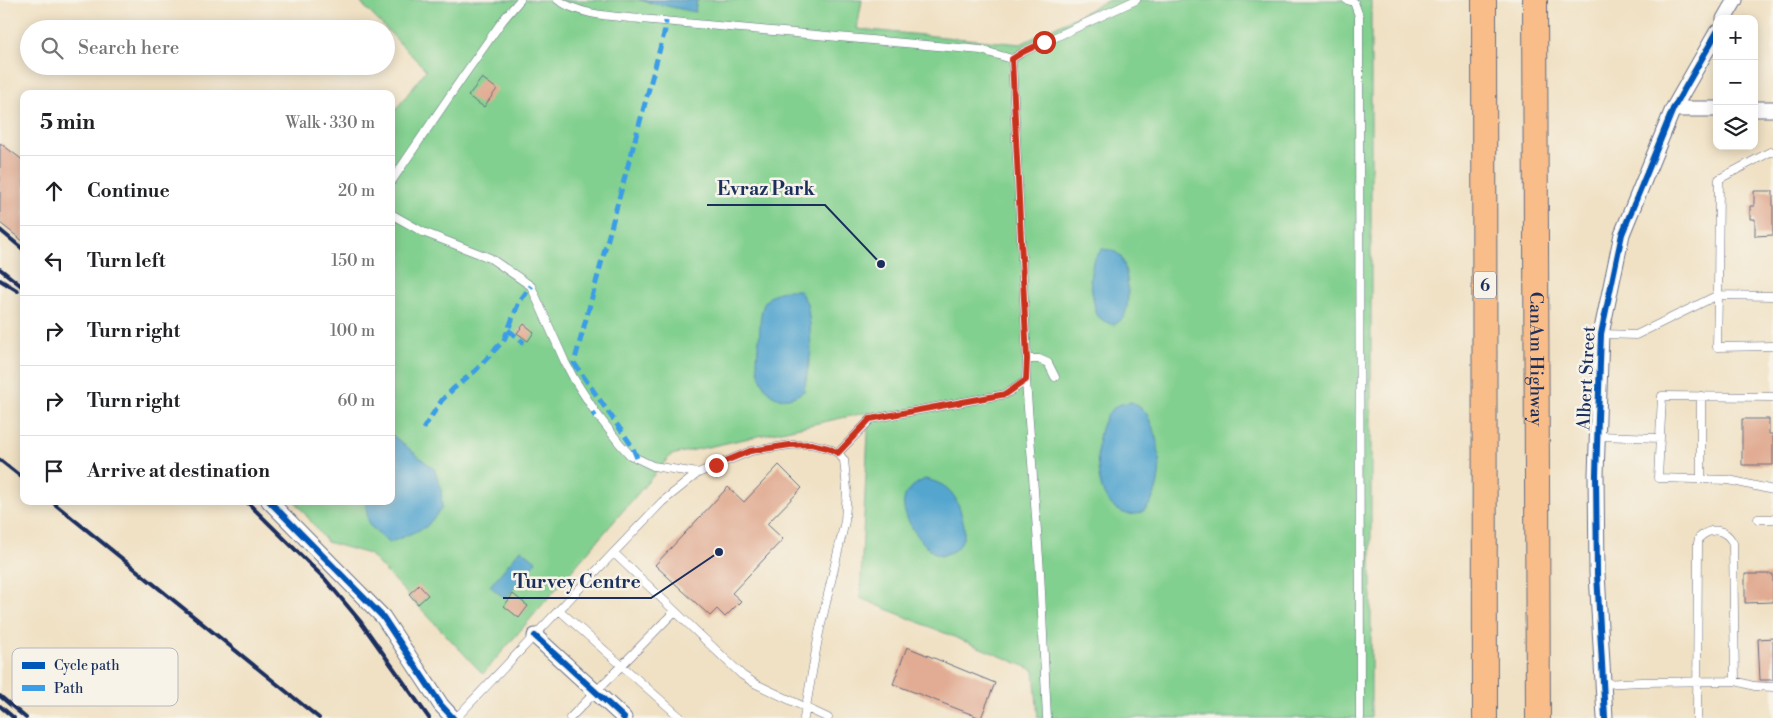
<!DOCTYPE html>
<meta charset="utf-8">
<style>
body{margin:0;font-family:"Libre Bodoni",serif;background:#f2f2f2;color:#202124}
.controls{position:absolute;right:15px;top:15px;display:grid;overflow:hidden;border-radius:10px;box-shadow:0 2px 12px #0003}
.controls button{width:45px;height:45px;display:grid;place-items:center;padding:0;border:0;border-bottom:1px solid #e0e0e0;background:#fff;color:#202124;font:25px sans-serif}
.stop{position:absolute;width:15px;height:15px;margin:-11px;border:4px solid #c8321e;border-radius:50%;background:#fff}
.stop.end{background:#c8321e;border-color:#fff;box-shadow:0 1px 5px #0008}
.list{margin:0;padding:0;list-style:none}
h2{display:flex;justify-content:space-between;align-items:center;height:65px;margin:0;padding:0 20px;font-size:21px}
h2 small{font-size:16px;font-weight:400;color:#757577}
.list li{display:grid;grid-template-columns:32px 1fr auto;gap:15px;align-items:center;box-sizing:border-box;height:70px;padding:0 20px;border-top:1px solid #e0e0e0}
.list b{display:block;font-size:19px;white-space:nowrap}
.list em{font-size:16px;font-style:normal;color:#757577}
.icon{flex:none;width:28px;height:28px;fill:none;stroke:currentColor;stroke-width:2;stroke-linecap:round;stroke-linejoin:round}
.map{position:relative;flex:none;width:1773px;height:718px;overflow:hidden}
.search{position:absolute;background:#fff;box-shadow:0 2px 12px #0003;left:20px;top:20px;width:375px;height:55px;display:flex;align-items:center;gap:12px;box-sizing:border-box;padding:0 18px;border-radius:28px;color:#757577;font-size:19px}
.panel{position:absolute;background:#fff;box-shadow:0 2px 12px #0003;left:20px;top:90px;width:375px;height:415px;border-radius:10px}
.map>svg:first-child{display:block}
</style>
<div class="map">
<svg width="1773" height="718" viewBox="0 0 1773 718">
<rect width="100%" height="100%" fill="#f7f3e8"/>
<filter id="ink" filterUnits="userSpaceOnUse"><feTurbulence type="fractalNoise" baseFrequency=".02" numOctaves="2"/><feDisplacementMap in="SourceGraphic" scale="10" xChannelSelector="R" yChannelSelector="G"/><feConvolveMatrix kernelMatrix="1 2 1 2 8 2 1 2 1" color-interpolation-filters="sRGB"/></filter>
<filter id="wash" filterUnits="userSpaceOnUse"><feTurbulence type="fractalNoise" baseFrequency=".0096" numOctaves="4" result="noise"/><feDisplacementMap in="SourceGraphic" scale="20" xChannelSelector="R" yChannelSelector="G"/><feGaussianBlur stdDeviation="1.12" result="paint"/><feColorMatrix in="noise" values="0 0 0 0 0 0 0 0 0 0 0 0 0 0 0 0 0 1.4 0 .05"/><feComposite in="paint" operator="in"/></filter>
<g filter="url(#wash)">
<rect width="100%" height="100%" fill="#f0e1c4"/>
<path fill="#82d08f" stroke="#4e8076" d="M 358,0 L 862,0 L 857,29 L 1021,44 L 1109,0 L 1371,0 L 1371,718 L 1038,718 L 1034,670 L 860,598 L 869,412 L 671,455 L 483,674 L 369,554 L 327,542 L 295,501 L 391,501 L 391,116 L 426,70 Z"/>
<path fill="#54a6cf" stroke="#386a96" d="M 639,0 L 697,0 L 695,12 Z
M 1102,249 C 1110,250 1118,251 1122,259 C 1128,271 1131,307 1123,318 C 1121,321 1116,323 1113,325 L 1104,321 L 1096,315 L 1090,279 L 1093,261 Z
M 789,290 L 799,290 L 807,303 L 810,324 L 811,352 L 804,391 C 781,407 764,396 758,369 C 756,360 758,349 759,339 C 761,325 758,305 771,296 C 775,292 784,291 789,290 Z
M 1132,402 C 1136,405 1141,407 1144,411 C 1147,413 1148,417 1150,421 C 1161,445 1164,478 1151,502 C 1139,524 1113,514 1104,494 C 1094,472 1093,419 1117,406 C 1121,403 1127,403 1132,402 Z
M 391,434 L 434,469 L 441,487 L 442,508 L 426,527 L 389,543 L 369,525 L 365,501 L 391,501 Z
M 925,479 C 950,484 958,497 963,521 C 965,529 965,537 960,544 C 956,551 949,553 941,556 C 937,554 932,552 928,548 C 918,538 901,515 904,500 C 905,490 917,483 925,479 Z
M 521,549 L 536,561 L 505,599 L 490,586 Z"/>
<g id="blocks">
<path fill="#e1ac93" d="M 482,78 L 497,89 L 484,107 L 468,96 Z
M 0,143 L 24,161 L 24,242 L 0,223 Z
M 1754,191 L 1773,191 L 1773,235 L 1755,236 L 1755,219 L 1750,219 L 1750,206 L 1754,206 Z
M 524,324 L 534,332 L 528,341 L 517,333 Z
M 1742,419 L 1769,419 L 1769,434 L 1773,434 L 1773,465 L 1742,465 Z
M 779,465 L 802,488 L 767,524 L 783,539 L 732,593 L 741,601 L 725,617 L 717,609 L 710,616 L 655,565 L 728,487 L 744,502 Z
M 1745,574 L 1773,574 L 1773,602 L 1745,603 Z
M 419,585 L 428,595 L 418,604 L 409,594 Z
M 513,594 L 528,606 L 519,618 L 504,606 Z
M 1773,638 L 1773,680 L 1760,680 L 1758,639 Z
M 907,647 L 995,683 L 981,718 L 893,684 Z"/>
</g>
</g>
<g filter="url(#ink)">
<use href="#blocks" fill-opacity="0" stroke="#666d82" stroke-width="1"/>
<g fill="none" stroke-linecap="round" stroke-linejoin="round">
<g stroke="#666d82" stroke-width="9">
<path id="lane" d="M 558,0 C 582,16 612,16 641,19 L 981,50 L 1012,59 L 1023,52 L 1136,0
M 1347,0 L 1354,2 L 1359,16 L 1360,718
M 391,182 L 462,78 L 503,20 L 520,0
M 391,214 L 423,232 L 490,258 L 531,286 L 565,362 L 574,379 L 596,413 L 620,444 L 630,455 L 653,466 L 698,473
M 1773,296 L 1718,295 L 1717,347 L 1773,346
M 1601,334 L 1636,335 L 1718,295 L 1719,179 L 1770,152 L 1773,152
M 1027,359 L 1039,359 L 1048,363 L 1055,377
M 1026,381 L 1040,572 L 1047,718
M 1773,397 L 1662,396 L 1658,478 L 1729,480 L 1773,490
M 1598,436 L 1660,438
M 838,453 L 871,419 L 1006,394 L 1026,381 L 1027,359 L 1012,59
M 1701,479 L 1701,396
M 1758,519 L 1773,519
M 614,553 L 742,675 L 756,684 L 828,718
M 559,610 L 681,718
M 1602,684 L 1641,682 L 1735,681 L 1754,686 L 1773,687
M 456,718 L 662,502 L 698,473 L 751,451 L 790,445 L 811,444 L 828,448 L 838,453 L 844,460 L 847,489 L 845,521 L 819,633 L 804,718
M 570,718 L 675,611
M 1697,718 L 1698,543 L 1699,538 C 1711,527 1725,528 1733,543 L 1735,681"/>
</g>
<g stroke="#666d82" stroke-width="17">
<path id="street" d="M 1724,19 L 1735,0
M 1673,109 L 1717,109
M 1754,109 L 1773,109
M 269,501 L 383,617 L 441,705 L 453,718
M 535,636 L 624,718
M 1605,718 L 1597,573 L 1596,474 L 1601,334 L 1622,234 L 1673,109 L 1717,32"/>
</g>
<g stroke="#666d82" stroke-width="26">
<g id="primary">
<path d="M 1484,0 L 1485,718"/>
<path id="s1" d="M 1535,0 L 1538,718"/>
</g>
</g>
<use href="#lane" stroke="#fff" stroke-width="8"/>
<use href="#street" stroke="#fff" stroke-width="15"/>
<use href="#primary" stroke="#f8bd89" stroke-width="24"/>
<path stroke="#1b2f5e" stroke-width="4" d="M 0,230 L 24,250
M 0,269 L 24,288
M 0,280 L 18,291
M 0,460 L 24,479
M 51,501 L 319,718
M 246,501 L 325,579 L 360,621 L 429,718
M 0,696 L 26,718
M 0,706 L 14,718"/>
<path stroke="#3b9de6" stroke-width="5" stroke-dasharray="10 5" stroke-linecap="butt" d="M 508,330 L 524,343
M 592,416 L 596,413
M 423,429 L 442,400 L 453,389 L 476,370 L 504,340 L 519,302 L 531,286
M 637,458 L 632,446 L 574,363 L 665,30 L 666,21"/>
<g stroke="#f7f3e8" stroke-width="9">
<path id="cycleway" d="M 269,501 L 383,617 L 441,705 L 453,718
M 535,636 L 624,718
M 1605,718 L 1597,573 L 1596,474 L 1601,334 L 1622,234 L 1673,109 L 1717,32"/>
</g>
<use href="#cycleway" stroke="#0057b8" stroke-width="6"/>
</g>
</g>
<g fill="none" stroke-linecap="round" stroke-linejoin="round" filter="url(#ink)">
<path stroke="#c8321e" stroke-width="6" d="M 716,465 L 750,451 L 790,445 L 811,444 L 828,448 L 838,453 L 870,419 L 1006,394 L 1026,380 L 1027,359 L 1012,59 L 1023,52 L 1044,42"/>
</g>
<g text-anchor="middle" stroke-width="5" stroke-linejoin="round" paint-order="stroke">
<rect fill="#f7f3e8" stroke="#5d6a87" stroke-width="1" x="1474" y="271.5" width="22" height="27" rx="4"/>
<g font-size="16" font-weight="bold" fill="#1b2f5e">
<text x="1485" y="291">6</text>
</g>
<g font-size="18" fill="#1b2f5e" stroke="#f7f3e8">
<text dy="6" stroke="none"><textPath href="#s1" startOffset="359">CanAm Highway</textPath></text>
<text transform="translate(1586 378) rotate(-87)" y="6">Albert Street</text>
</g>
</g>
<rect x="12" y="648" width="166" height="58" rx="8" fill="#f7f3e8" stroke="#b5b8bf" stroke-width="1"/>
<rect x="22" y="662" width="23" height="7" fill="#0057b8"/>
<rect x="22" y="685" width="23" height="6" fill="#3b9de6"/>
<g font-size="14" fill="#1b2f5e">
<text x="54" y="670">Cycle path</text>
<text x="54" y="693">Path</text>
</g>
<path fill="none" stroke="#1b2f5e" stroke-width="2" d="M881 264L825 205H707M719 552L651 598H503"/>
<g fill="#1b2f5e" stroke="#f7f3e8" stroke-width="2">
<circle cx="881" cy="264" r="5"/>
<circle cx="719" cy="552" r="5"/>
</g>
<g font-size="19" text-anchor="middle" font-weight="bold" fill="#1b2f5e" stroke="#f7f3e8" stroke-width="5" stroke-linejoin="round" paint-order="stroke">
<text x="766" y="195">Evraz Park</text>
<text x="577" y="588">Turvey Centre</text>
</g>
</svg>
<div class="controls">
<button>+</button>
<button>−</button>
<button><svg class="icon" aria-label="layers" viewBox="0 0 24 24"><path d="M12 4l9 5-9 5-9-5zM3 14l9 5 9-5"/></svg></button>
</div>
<div class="stop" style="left:1044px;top:42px"></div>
<div class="stop end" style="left:716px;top:465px"></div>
<div class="search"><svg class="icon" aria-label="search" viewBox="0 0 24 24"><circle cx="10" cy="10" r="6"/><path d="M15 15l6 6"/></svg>Search here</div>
<section class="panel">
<h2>5 min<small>Walk · 330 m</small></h2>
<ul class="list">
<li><svg class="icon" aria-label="ahead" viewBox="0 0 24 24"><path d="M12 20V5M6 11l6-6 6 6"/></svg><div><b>Continue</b></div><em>20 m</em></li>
<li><svg class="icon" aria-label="left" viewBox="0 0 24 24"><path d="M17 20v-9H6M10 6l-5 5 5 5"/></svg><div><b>Turn left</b></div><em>150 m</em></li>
<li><svg class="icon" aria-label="right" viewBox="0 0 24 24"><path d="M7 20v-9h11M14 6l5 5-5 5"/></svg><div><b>Turn right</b></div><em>100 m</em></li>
<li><svg class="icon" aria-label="right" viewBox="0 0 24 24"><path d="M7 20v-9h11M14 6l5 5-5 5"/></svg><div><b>Turn right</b></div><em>60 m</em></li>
<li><svg class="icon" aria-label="arrive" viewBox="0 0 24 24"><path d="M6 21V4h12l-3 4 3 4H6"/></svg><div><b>Arrive at destination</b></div></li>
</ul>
</section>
</div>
